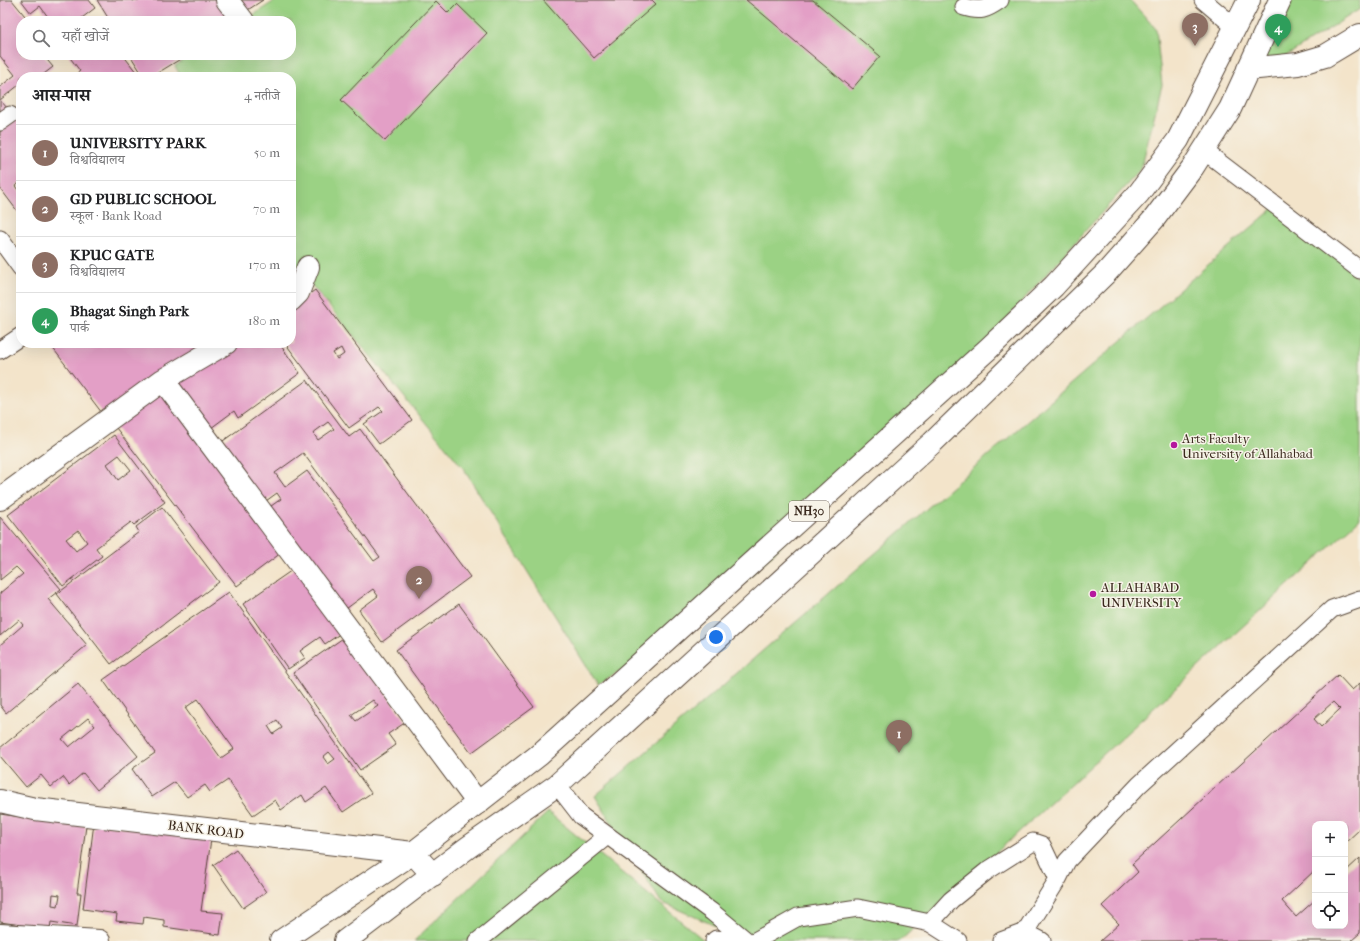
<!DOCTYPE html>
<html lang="hi">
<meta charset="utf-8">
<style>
body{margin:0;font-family:"IM FELL French Canon","Noto Serif Devanagari",serif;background:#f2f2f2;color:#202124}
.controls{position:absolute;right:12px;bottom:12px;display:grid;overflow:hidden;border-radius:8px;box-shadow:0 4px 16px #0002}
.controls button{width:36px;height:36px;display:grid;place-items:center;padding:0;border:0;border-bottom:1px solid #e0e0e0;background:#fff;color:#202124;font:20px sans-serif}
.you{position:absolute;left:716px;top:637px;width:14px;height:14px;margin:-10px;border:3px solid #fff;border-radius:50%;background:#1a73e8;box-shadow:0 0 0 6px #1a73e833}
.badge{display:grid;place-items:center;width:26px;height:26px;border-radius:50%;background:#7c3aed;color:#fff;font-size:13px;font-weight:700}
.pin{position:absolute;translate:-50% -33px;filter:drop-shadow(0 1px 2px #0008)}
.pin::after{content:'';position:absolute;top:21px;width:14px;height:12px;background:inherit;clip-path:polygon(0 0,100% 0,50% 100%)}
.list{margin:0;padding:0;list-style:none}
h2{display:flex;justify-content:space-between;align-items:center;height:52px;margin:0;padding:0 16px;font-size:17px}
h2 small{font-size:13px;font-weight:400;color:#757577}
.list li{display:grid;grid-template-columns:26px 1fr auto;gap:12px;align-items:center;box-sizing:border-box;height:56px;padding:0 16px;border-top:1px solid #e0e0e0}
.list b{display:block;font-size:15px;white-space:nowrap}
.list p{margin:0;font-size:13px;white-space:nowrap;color:#757577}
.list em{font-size:13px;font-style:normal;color:#757577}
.icon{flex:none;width:22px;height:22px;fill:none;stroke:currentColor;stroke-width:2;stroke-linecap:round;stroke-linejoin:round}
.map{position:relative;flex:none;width:1360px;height:941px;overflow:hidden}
.search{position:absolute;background:#fff;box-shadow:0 4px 16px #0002;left:16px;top:16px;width:280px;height:44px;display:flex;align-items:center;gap:10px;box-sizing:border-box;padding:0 14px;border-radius:16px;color:#757577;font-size:15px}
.panel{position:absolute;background:#fff;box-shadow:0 4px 16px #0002;left:16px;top:72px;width:280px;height:276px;border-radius:16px}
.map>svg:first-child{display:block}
</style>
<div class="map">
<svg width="1360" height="941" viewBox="0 0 1360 941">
<rect width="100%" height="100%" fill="#f7f3e8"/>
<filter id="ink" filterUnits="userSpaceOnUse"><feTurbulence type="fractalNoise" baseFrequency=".025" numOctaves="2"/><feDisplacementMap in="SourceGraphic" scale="8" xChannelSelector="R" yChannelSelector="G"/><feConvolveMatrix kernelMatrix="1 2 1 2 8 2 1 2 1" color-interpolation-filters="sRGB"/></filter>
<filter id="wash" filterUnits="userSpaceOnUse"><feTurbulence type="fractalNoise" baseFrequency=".012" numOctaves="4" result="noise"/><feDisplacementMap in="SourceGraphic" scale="16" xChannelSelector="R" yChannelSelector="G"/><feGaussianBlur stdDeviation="0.9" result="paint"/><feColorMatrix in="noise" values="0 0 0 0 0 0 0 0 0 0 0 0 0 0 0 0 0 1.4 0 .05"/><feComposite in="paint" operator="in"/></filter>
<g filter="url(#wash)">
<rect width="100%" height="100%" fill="#f3e4ca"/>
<path fill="#9bd284" stroke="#6b7e51" d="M 276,0 L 1130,0 L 1156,29 L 1162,85 L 1141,169 L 945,387 L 705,620 L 598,685 L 463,468 L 295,265 L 291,259 L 291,77 L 181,77 L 175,66 L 192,55 L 291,55 L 291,21 L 244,21 Z
M 1279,0 L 1360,0 L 1360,9 L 1239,86 Z
M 1283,200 L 1360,281 L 1360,519 L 900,941 L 750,941 L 661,902 L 595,796 Z
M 548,812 L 705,941 L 414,941 Z"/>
<g id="blocks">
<path fill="#e39fc6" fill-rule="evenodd" d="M 0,0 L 12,0 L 29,21 L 21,21 L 21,55 L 43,55 L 53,67 L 40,77 L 21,77 L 21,87 L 19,85 L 0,100 L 9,110 L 0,117 L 0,87 L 15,75 L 0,56 Z
M 21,0 L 89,0 L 95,8 L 78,21 L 51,21 L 40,6 L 31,13 Z
M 97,0 L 132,0 L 133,1 L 135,0 L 222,0 L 235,21 L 110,21 Z
M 229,0 L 263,0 L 240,15 Z
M 543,0 L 652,0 L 656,4 L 594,58 Z
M 746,0 L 813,0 L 880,56 L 852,89 Z
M 436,1 L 448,13 L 457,4 L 487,33 L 385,141 L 341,100 Z
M 68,55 L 123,55 L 140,77 L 72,77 L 80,71 Z
M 130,55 L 187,55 L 151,77 L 144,77 Z
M 21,116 L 21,182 L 15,186 L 21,194 L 21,216 L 0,188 L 0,132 Z
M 315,290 L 412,420 L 379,444 L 364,424 L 383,411 L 379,407 L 349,428 L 285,343 L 291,343 L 291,308 ZM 341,348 L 344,354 L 337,359 L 333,353 Z
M 49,343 L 203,343 L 206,347 L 102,413 Z
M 241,343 L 279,343 L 300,373 L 238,418 L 234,411 L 207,431 L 171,383 L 223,356 Z
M 307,380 L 349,437 L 360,429 L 470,577 L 382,642 L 359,610 L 378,596 L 373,589 L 339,614 L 264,511 L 281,499 L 277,493 L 259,506 L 216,446 ZM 328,422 L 334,429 L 318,440 L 313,433 ZM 303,453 L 380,557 L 374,561 L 307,471 L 285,487 L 275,473 Z
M 161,388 L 285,550 L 237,586 L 113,424 Z
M 114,435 L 165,502 L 134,525 L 131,522 L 96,548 L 102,556 L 63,586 L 8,515 ZM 119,455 L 131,470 L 118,480 L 107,464 ZM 78,530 L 87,542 L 76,551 L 66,539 Z
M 162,507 L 219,582 L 111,664 L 57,594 L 139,532 L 136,527 Z
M 0,517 L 61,589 L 48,599 L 87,645 L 6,713 L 0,705 L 0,645 L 23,625 L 19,620 L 0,636 L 0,593 L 23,574 L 16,567 L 0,580 Z
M 298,566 L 344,631 L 325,644 L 320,637 L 300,651 L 305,658 L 288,669 L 243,604 Z
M 229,592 L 371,793 L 343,812 L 326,788 L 306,802 L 302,795 L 281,810 L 275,800 L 253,815 L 228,780 L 210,792 L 205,785 L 187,797 L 175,782 L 152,797 L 132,769 L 155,753 L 103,680 ZM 198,699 L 234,749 L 221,758 L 185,708 ZM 277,720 L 282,728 L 273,734 L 268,726 ZM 329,752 L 335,759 L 328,764 L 323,757 Z
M 459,604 L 534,707 L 471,753 L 396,650 Z
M 346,636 L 406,722 L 388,734 L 396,745 L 360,770 L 293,673 ZM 373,700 L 378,706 L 356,721 L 351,715 Z
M 1338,675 L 1352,690 L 1360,683 L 1360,829 L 1345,843 L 1345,824 L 1315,824 L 1315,870 L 1282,901 L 1296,917 L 1315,900 L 1315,926 L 1345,926 L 1345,872 L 1360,858 L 1360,933 L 1351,941 L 1100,941 L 1119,924 L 1102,906 L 1138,872 L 1132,864 ZM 1333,702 L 1340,709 L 1321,727 L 1314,719 Z
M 78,684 L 138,756 L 97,790 L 83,773 L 69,785 L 63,777 L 51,787 L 41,775 L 26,787 L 0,756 L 0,748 ZM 88,718 L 95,726 L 69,747 L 62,739 Z
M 0,814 L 86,826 L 77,893 L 81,893 L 77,926 L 51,922 L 50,929 L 0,922 ZM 53,894 L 60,895 L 58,906 L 52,905 Z
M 94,823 L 211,839 L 201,911 L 223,913 L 220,935 L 164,927 L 164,920 L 144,917 L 143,924 L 116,921 L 117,914 L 83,909 Z
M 236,849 L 266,892 L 243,908 L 213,865 Z"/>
</g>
</g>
<g filter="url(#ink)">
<use href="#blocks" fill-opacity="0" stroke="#574638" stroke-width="1"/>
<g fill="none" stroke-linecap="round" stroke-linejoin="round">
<g stroke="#574638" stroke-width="19">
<path id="lane" d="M 1203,0 L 1236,28
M 964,7 C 980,12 986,10 1000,0
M 0,122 L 10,115
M 1203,150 L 1360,270
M 0,239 L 21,268
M 0,350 L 21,336
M 557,785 L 581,816 L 712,912 L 747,941
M 1058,879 L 1067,861 L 1139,785 L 1332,609 L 1360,599
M 930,923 L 951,900 L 987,871 L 1033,842 L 1042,845 L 1058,879 L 1025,932 L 1001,941
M 478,941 L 607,836
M 714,941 L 716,939 L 731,941
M 755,941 L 798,917 L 858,908 L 930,923 L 958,941
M 1022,941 L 1025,932 L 1042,941"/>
</g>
<g stroke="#574638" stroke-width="24">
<path id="street" d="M 227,0 L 243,21
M 291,300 L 298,293 L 308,267
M 163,380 L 478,803
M 0,499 L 163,380 L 226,343
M 0,935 L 99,941"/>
</g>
<g stroke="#574638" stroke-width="24">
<path id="secondary" d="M 1248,69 L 1298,64 L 1325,56 L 1360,35
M 0,801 L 35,809 L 413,853 L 433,875"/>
</g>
<g stroke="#574638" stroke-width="24">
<path id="highway" d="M 281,941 L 413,853 L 539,755 L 988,349 L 1054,286 L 1139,193 L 1178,140 L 1249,0
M 345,941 L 467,848 L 557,785 L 932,443 L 1106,273 L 1154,219 L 1193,167 L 1230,109 L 1280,0"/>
</g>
<use href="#lane" stroke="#fff" stroke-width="17"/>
<use href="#street" stroke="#fff" stroke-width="22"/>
<use href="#secondary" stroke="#fff" stroke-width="22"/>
<use href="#highway" stroke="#fff" stroke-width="22"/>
</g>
</g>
<g fill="#b5179e" stroke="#f7f3e8" stroke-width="1.5">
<circle cx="1174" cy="445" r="4"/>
<circle cx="1093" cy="594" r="4"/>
</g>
<g text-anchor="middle" stroke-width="3" stroke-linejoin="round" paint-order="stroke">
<rect fill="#f7f3e8" stroke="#73665b" stroke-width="1" x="789" y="501" width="40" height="20" rx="3"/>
<g font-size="12" font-weight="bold" fill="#3b2a1e">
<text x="809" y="515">NH30</text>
</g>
<g font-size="13" fill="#3b2a1e" stroke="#f7f3e8" text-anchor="start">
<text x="1182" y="443">Arts Faculty<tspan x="1182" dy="15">University of Allahabad</tspan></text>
<text x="1101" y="592">ALLAHABAD<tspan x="1101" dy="15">UNIVERSITY</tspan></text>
</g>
<g font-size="13" fill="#3b2a1e" stroke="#f7f3e8">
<text transform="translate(206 829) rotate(7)" y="5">BANK ROAD</text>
</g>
</g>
</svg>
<div class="controls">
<button>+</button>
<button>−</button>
<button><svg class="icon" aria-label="locate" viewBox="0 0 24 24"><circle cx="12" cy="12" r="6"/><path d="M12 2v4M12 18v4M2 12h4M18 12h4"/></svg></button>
</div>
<div class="you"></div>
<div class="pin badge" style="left:899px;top:753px;background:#8d6e63">1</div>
<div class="pin badge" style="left:419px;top:599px;background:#8d6e63">2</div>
<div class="pin badge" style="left:1195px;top:46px;background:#8d6e63">3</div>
<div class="pin badge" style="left:1278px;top:47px;background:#2e9e5b">4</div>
<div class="search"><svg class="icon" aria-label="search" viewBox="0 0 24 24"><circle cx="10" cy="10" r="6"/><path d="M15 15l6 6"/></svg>यहाँ खोजें</div>
<section class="panel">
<h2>आस-पास<small>4 नतीजे</small></h2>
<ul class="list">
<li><span class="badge" style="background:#8d6e63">1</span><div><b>UNIVERSITY PARK</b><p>विश्वविद्यालय</p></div><em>50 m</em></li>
<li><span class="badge" style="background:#8d6e63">2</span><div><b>GD PUBLIC SCHOOL</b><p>स्कूल · Bank Road</p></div><em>70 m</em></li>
<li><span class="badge" style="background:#8d6e63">3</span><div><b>KPUC GATE</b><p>विश्वविद्यालय</p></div><em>170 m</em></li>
<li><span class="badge" style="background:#2e9e5b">4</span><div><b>Bhagat Singh Park</b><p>पार्क</p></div><em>180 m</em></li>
</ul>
</section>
</div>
